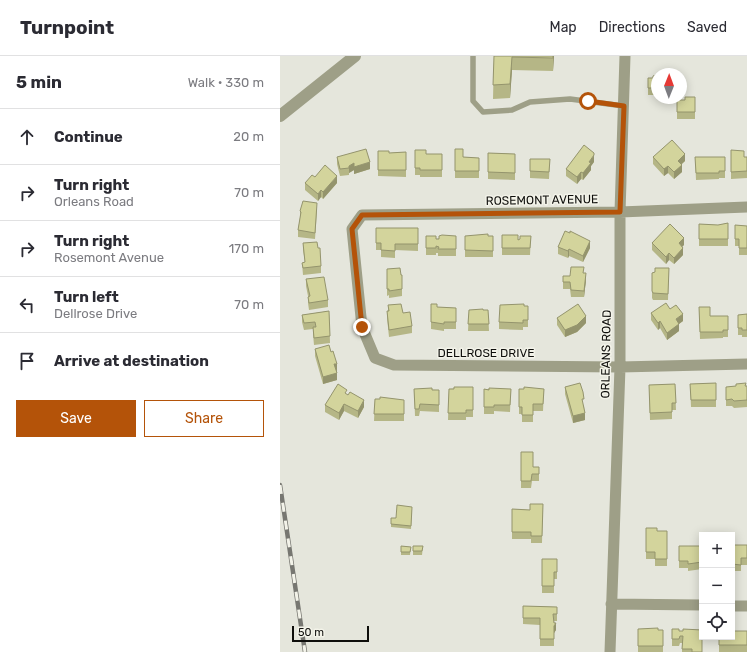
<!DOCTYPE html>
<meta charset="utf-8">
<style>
body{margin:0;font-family:Rubik,sans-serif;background:#f2f2f3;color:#2b2b33}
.controls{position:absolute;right:12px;bottom:12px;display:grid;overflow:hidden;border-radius:0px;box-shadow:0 2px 10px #0003}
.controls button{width:36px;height:36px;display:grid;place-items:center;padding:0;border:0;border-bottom:1px solid #e1e1e2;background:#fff;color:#2b2b33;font:20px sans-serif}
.compass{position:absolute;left:371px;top:12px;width:36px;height:36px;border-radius:50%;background:#fff;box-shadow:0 2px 10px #0003;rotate:1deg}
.scale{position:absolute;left:12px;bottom:10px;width:77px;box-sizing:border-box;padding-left:4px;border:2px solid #0e0e0b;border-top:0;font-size:11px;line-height:14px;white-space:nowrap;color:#0e0e0b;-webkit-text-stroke:3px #f3f3e9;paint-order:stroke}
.stop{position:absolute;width:12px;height:12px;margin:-9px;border:3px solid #b45309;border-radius:50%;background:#fff}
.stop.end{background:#b45309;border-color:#fff;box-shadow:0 1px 4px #0008}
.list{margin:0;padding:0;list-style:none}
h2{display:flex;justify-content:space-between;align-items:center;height:52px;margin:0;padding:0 16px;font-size:17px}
h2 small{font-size:13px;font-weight:400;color:#7c7c81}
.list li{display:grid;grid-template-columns:26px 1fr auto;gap:12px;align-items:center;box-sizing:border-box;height:56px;padding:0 16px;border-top:1px solid #e1e1e2}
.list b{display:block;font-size:15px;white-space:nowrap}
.list p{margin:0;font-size:13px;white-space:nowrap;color:#7c7c81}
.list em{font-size:13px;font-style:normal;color:#7c7c81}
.actions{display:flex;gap:8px;padding:12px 16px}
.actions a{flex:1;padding:9px 0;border:1px solid #b45309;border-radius:0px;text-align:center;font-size:14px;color:#b45309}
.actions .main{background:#b45309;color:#fff}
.icon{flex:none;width:22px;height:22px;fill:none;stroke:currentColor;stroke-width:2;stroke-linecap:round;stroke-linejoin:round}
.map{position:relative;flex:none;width:467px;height:596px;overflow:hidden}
header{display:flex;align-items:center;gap:24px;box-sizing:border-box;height:56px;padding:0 20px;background:#fff;border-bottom:1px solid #e1e1e2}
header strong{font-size:19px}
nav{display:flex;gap:22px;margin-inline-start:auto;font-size:14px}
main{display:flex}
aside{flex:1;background:#fff}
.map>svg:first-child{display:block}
</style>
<header>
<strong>Turnpoint</strong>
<nav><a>Map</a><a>Directions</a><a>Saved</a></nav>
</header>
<main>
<aside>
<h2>5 min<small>Walk · 330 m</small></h2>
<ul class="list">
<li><svg class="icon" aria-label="ahead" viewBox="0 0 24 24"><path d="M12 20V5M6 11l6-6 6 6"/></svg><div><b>Continue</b></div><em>20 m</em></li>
<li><svg class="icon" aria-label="right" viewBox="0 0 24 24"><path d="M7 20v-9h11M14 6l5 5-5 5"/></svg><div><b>Turn right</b><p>Orleans Road</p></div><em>70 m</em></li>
<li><svg class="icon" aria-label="right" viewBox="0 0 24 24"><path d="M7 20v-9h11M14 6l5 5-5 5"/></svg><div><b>Turn right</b><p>Rosemont Avenue</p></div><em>170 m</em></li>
<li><svg class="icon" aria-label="left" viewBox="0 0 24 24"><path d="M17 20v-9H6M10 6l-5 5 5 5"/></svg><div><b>Turn left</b><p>Dellrose Drive</p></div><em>70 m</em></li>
<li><svg class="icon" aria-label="arrive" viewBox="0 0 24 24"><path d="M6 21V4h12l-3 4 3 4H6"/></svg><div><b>Arrive at destination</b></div></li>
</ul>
<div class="actions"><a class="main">Save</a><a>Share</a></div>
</aside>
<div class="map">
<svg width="467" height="596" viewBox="0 0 467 596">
<rect width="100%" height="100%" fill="#e5e6dc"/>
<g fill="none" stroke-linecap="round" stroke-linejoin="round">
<path stroke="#9e9f87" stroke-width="5.5" d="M 193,0 L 193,45 L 203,56 L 232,54 L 250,46 L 290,43 L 344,50"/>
<path stroke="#9e9f87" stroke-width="11" d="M 467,151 L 340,156 L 82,159 L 72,173 L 82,271 L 95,302 L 114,309 L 340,311 L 467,308
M 331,548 L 422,549
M 452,550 L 467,550
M 330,596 L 340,311 L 340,156 L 345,0"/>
<path stroke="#9e9f87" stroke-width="12" d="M 0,60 L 75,0"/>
<g stroke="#777771" stroke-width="4.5">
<path id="rail" d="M 0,429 L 25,596"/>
</g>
<use href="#rail" stroke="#f3f3e9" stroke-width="3" stroke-dasharray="9" stroke-linecap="butt"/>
</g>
<path fill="#b5b686" d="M 214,0 L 274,0 L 273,15 L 232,14 L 230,42 L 213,43 Z
M 377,19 L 377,39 L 368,39 L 368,22 L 373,22 Z
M 415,41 L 415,63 L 397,63 L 397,44 L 405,44 Z
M 175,93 L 183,101 L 199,102 L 199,122 L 175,122 Z
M 135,94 L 146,98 L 162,98 L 162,121 L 140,121 L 140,119 L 135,119 Z
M 451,94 L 464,101 L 467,101 L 467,122 L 451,123 Z
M 98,95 L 109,97 L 126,96 L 126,121 L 98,120 Z
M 208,97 L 235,98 L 235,124 L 208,123 Z
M 57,101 L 90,113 L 74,118 L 74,114 L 69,117 L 69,119 L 60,120 L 57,108 Z
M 373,101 L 405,105 L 402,108 L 402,116 L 394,123 L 388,117 L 384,120 L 373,108 Z
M 415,101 L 445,101 L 445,122 L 439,122 L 439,123 L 416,124 Z
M 270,103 L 269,123 L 250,122 L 250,115 Z
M 314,106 L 311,110 L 311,114 L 303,124 L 301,123 L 297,128 L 286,120 L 286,113 Z
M 35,121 L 57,127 L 43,143 L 41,141 L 38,145 L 25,134 L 25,127 Z
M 37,154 L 35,183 L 18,181 L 18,174 L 20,162 L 20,155 Z
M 448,167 L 448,190 L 419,190 L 419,168 L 438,169 Z
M 455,169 L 467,170 L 467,199 L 459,199 L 459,190 L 455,190 Z
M 96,172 L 138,172 L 138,195 L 115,194 L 115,202 L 101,201 L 101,194 L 96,194 Z
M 222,179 L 238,184 L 251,180 L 250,199 L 222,199 Z
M 146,180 L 156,183 L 176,180 L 176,200 L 158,200 L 158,197 L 156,197 L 156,199 L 146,199 Z
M 185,180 L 213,180 L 213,201 L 185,201 Z
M 23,187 L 41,210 L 41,217 L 23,219 L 22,207 L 25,206 L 23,194 Z
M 372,187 L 404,189 L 402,190 L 403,199 L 394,208 L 389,204 L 386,208 L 372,194 Z
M 278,191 L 310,192 L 303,206 L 289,200 L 288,202 L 278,198 Z
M 389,212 L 388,244 L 373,244 L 372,242 L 372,217 Z
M 107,213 L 121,219 L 122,219 L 122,240 L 109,242 L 109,239 L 107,240 Z
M 304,217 L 306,224 L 304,241 L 291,241 L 290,233 L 283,233 L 283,220 L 290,220 Z
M 26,223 L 48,244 L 48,251 L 29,254 L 28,247 L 28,240 L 26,230 Z
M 151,248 L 157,251 L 176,252 L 176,273 L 164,273 L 164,275 L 151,273 Z
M 108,249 L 123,257 L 132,270 L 132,277 L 109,281 L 107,262 L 107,255 L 108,255 Z
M 244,250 L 248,250 L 248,271 L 243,271 L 243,274 L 219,273 L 219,266 Z
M 419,251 L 430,260 L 448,260 L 448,281 L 443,281 L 443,282 L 420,283 Z
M 189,254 L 208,254 L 209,275 L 188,275 Z
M 49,255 L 50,287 L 34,289 L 33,278 L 33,273 L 24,274 L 22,266 L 22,259 Z
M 371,257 L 403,265 L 399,268 L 399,275 L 387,284 L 380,272 L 378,274 L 371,264 Z
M 467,258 L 467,281 L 462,281 L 462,279 L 458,279 L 458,259 Z
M 277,262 L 306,267 L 297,276 L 285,281 L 277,269 Z
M 35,293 L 57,315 L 57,324 L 43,328 L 35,300 Z
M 436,327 L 436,351 L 411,351 L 410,328 Z
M 395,328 L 396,354 L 392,354 L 392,363 L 370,364 L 369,329 Z
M 467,330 L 467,351 L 454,352 L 452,350 L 446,350 L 446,331 Z
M 193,331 L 193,361 L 186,361 L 186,364 L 168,364 L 169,333 Z
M 285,331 L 304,350 L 305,364 L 293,367 L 285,338 Z
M 134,333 L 159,334 L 159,356 L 140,355 L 139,360 L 135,360 Z
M 204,333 L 231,333 L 230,356 L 214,355 L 214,358 L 204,358 Z
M 239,333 L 264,333 L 263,355 L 253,355 L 253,366 L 242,366 L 242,358 L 239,358 Z
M 67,339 L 84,351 L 78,362 L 64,355 L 59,364 L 45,356 L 45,349 Z
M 95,343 L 124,344 L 124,365 L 94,365 Z
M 241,396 L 253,411 L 259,411 L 259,425 L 252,425 L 251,432 L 241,432 Z
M 263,448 L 262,487 L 251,487 L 251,483 L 232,483 L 232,453 L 250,454 Z
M 132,454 L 131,473 L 111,471 L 111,468 L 116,462 Z
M 366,472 L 377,475 L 387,475 L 387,510 L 375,510 L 375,503 L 366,503 Z
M 452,489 L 467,489 L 467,509 L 461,509 L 461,515 L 452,515 Z
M 121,490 L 131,491 L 130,499 L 121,499 Z
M 133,490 L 143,490 L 142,499 L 133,499 Z
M 399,490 L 422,490 L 422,513 L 408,515 L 408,512 L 399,512 Z
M 262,503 L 277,503 L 277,523 L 274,523 L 274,537 L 262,537 Z
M 243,550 L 277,551 L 277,565 L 274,565 L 276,574 L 274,577 L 274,590 L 260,590 L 260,569 L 243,568 Z
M 392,573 L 399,575 L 422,596 L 402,596 L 402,587 L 400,587 L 399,590 L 392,590 Z
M 378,574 L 383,574 L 383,596 L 358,596 L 358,590 Z
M 467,575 L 467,596 L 439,596 L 439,581 Z"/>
<path fill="#94946d" d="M 273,0 L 274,0 L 273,15 Z
M 232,1 L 232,14 L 230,42 L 230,28 Z
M 405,98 L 405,105 L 398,111 L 398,105 Z
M 314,99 L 314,106 L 311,110 L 311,114 L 303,124 L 303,117 L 309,106 Z
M 90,106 L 90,113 L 74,118 L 74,111 Z
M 74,107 L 74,114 L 69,117 L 69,110 Z
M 402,109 L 402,116 L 394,123 L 394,116 Z
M 388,110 L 388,117 L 384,120 L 384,113 Z
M 301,116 L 301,123 L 297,128 L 297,121 Z
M 57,120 L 57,127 L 43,143 L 43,136 Z
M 41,134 L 41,141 L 38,145 L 38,138 Z
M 404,182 L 404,189 L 399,194 L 399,187 Z
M 310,185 L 310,192 L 303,206 L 303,200 Z
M 403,192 L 403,199 L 394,208 L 394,202 Z
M 289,193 L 289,200 L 288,202 L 288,195 Z
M 389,197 L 389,204 L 386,208 L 386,201 Z
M 306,217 L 306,224 L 304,241 L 304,235 Z
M 403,258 L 403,265 L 396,270 L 396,263 Z
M 306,260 L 306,267 L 297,276 L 285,281 L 285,274 Z
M 380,265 L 380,272 L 378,274 L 378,267 Z
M 399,268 L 399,275 L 387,284 L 387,277 Z
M 54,308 L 57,308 L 57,315 L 54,315 Z
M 57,317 L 57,324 L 43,328 L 43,321 Z
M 84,344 L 84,351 L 78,362 L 78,355 Z
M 64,348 L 64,355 L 59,364 L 59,357 Z
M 305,357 L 305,364 L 293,367 L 293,360 Z
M 276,567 L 276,574 L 274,577 L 274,590 L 274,570 Z"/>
<path fill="#d3d49c" stroke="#94946d" d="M 214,0 L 273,0 L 273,2 L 232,1 L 230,28 L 213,29 Z
M 376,19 L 377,19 L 377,32 L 368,32 L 368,22 L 373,22 L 373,20 Z
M 405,41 L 415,41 L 415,56 L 397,56 L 397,44 L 405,44 Z
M 392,84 L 405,98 L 398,105 L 402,109 L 394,116 L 388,110 L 384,113 L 373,101 Z
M 304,89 L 314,97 L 314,99 L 309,106 L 311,107 L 303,117 L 301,116 L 297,121 L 286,113 Z
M 86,93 L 90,106 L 74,111 L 74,107 L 69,110 L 69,112 L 60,113 L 57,101 Z
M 175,93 L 183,93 L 183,101 L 199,102 L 199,115 L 175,115 Z
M 135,94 L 146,94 L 146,98 L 162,98 L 162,114 L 140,114 L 140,112 L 135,112 Z
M 451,94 L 464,95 L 464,101 L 467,101 L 467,115 L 451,116 Z
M 98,95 L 109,95 L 109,97 L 126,96 L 126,114 L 98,114 Z
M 208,97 L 235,98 L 235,117 L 208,116 Z
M 415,101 L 445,101 L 445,115 L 439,115 L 439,117 L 416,117 Z
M 250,103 L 270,103 L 269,116 L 250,115 Z
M 45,109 L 57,120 L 43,136 L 41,134 L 38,138 L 25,127 L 32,119 L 35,121 Z
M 23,145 L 37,147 L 35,177 L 18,174 L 21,156 L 20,155 Z
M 448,167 L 448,183 L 419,183 L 419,168 L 438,169 Z
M 390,168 L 404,182 L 399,187 L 403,192 L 394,202 L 389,197 L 386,201 L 372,187 Z
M 455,169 L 467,170 L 467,192 L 459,192 L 459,183 L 455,183 Z
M 96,172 L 138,172 L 138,188 L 115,188 L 115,195 L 101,194 L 101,187 L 96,187 Z
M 285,175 L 290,177 L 290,175 L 310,185 L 303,200 L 289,193 L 288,195 L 278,191 Z
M 208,178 L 208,180 L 213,180 L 213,195 L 185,194 L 185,180 Z
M 162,179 L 176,180 L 176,193 L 158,193 L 159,191 L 156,190 L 156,192 L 146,192 L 146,180 L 156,180 L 156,183 L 159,183 L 159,180 Z
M 222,179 L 238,179 L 238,184 L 240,183 L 240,180 L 251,180 L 250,192 L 222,192 Z
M 37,186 L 38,192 L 40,192 L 41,210 L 23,212 L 22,207 L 25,206 L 23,187 Z
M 291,211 L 304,211 L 303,217 L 306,217 L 304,235 L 291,234 L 290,226 L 283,226 L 283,220 L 290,220 Z
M 120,212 L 121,219 L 122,219 L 122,233 L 109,235 L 109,233 L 107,233 L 107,213 Z
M 375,212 L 389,212 L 388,238 L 373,237 L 372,235 L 372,217 L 375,216 Z
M 44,221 L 48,244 L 29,247 L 28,241 L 30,240 L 26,223 Z
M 386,247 L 390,253 L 396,249 L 403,258 L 396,263 L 399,268 L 387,277 L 380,265 L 378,267 L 371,257 Z
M 121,248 L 123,257 L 130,256 L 132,270 L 109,274 L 107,255 L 109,255 L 108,249 Z
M 151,248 L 157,248 L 157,251 L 176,252 L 176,266 L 164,266 L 164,268 L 151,266 Z
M 244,248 L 244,250 L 248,250 L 248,264 L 243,264 L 243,267 L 219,266 L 220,249 Z
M 298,248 L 306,260 L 297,269 L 285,274 L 277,262 Z
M 419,251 L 430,251 L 430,260 L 448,260 L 448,274 L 443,274 L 443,276 L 420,276 Z
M 203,253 L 203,254 L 208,254 L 209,268 L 188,268 L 189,254 Z
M 49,255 L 50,280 L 34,282 L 33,271 L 36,271 L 35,266 L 24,267 L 22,259 Z
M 467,258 L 467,274 L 462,274 L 462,272 L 458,272 L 458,259 Z
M 49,289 L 51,296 L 53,295 L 57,308 L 54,308 L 57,317 L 43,321 L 35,293 Z
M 300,327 L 303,336 L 304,343 L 302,343 L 305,357 L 293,360 L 285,331 Z
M 436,327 L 436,344 L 411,344 L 410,328 Z
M 466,327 L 465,330 L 467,330 L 467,344 L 454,345 L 452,343 L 446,344 L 446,331 L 456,330 L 456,328 Z
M 58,328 L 67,334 L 65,337 L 68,339 L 70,336 L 84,344 L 78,355 L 64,348 L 59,357 L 45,349 Z
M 395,328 L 396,347 L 392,347 L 392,356 L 370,357 L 369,329 Z
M 174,331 L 193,331 L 193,354 L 186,354 L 186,357 L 168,357 L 169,333 L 174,333 Z
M 244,331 L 264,333 L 263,348 L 253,348 L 253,359 L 242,359 L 242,351 L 239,351 L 239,333 L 244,333 Z
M 152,332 L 152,334 L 159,334 L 159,349 L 140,348 L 139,353 L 135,353 L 134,333 Z
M 209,332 L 231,333 L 230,349 L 214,349 L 214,351 L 204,351 L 204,333 L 209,334 Z
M 100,341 L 124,344 L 124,358 L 94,358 L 95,343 L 100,343 Z
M 241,396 L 253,396 L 253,411 L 259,411 L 259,418 L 252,418 L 251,425 L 241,425 Z
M 250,448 L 263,448 L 262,480 L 251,480 L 251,476 L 232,476 L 232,453 L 250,454 Z
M 117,449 L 132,451 L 131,470 L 111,468 L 111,462 L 116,462 Z
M 366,472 L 377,472 L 377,475 L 387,475 L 387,503 L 375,503 L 375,496 L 366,496 Z
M 452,489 L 467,489 L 467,502 L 461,502 L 461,509 L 452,508 Z
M 121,490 L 131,491 L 130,496 L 121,496 Z
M 133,490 L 143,490 L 142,495 L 133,495 Z
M 399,490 L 422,490 L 422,506 L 408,508 L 408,505 L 399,505 Z
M 262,503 L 277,503 L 277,516 L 274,516 L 274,530 L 262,530 Z
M 243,550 L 277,551 L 277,558 L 273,558 L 274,567 L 276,567 L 274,570 L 274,583 L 260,583 L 260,562 L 243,562 Z
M 378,572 L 378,574 L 383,574 L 383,590 L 358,590 L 358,573 Z
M 392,573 L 399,573 L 399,575 L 403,575 L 403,573 L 422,574 L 422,596 L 412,596 L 412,593 L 402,593 L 403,580 L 400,580 L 399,583 L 392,583 Z
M 452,575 L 467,575 L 467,589 L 439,589 L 439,581 L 452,581 Z"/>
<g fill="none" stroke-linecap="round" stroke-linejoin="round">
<path stroke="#b45309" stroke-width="5" d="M 82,271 L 72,173 L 82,159 L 340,156 L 344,50 L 308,45"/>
</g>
<g text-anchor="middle" stroke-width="3" stroke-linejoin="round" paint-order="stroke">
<g font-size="12" fill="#0e0e0b" stroke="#f3f3e9">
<text transform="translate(262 144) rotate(-1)" y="4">ROSEMONT AVENUE</text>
<text x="206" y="301">DELLROSE DRIVE</text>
<text transform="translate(326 298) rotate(-89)" y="4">ORLEANS ROAD</text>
</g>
</g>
</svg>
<div class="controls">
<button>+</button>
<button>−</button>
<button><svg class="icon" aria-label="locate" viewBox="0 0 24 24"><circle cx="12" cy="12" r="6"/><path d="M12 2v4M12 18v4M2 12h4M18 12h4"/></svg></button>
</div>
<svg class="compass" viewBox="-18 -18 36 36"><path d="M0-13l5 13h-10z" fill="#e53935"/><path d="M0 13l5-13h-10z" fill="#7c7c81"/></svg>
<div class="scale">50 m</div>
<div class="stop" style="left:308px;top:45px"></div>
<div class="stop end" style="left:82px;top:271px"></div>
</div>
</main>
